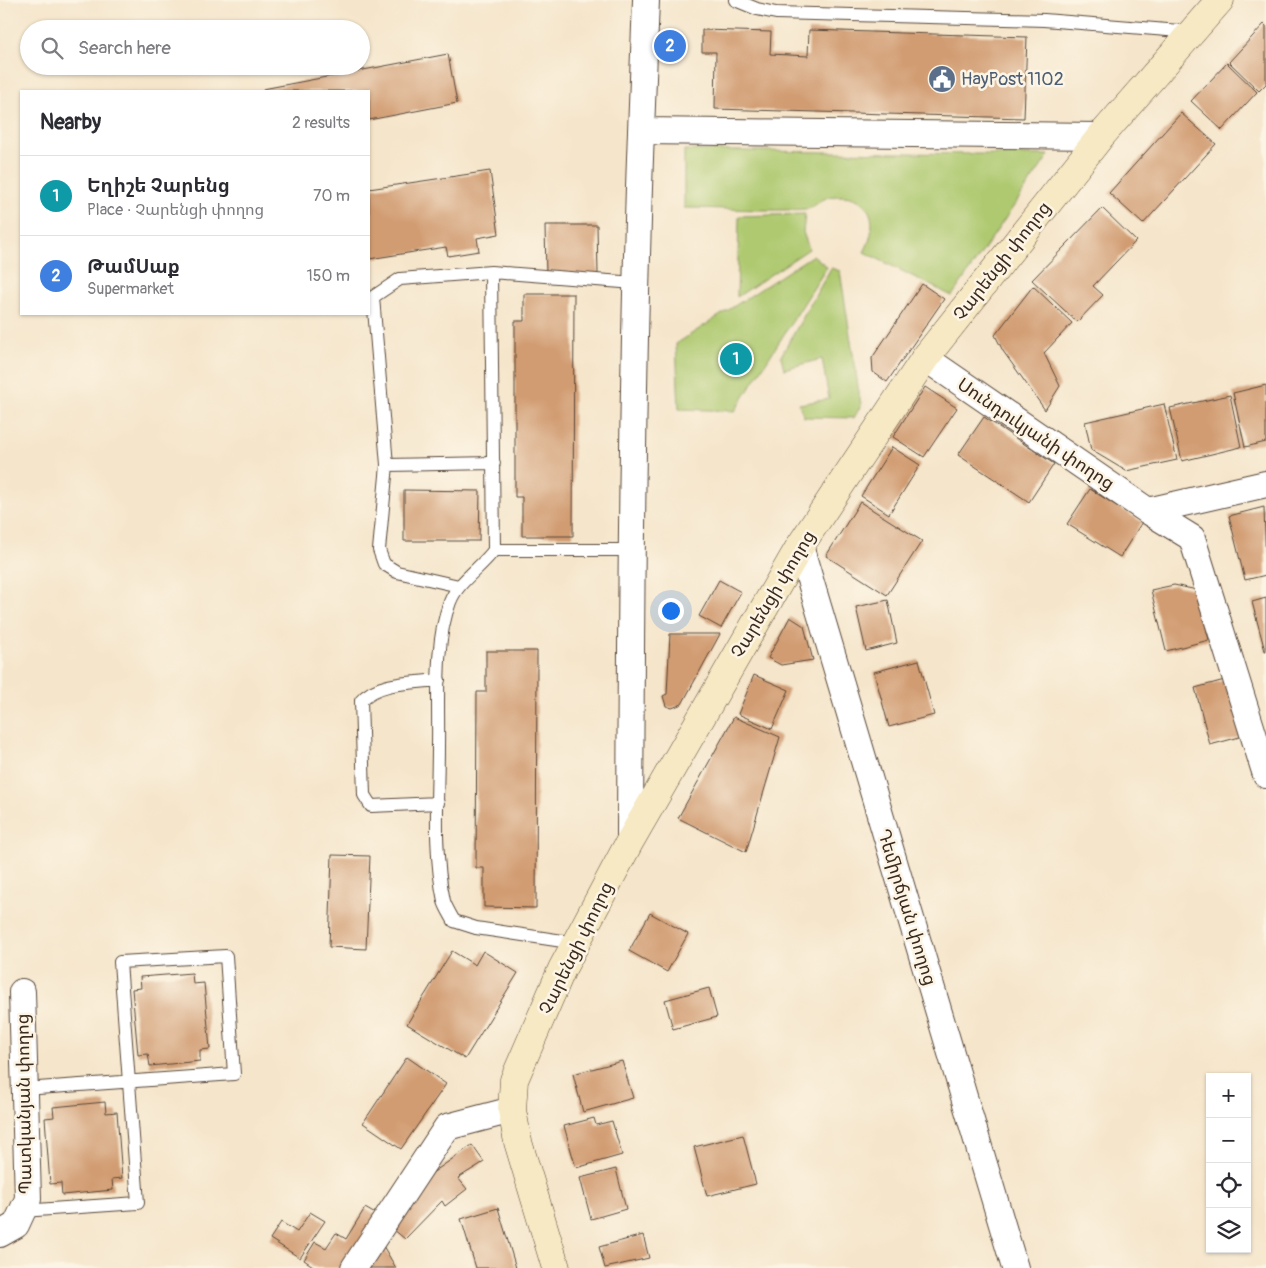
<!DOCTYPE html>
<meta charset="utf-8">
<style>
body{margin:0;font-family:Pangolin,"Noto Sans Armenian",sans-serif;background:#f7f7f7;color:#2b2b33}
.controls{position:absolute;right:15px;bottom:15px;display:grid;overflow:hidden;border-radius:0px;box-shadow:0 1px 4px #0004}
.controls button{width:45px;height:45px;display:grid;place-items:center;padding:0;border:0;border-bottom:1px solid #e1e1e2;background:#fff;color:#2b2b33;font:25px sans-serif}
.you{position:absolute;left:670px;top:610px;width:18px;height:18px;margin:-12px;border:4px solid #fff;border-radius:50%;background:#1a73e8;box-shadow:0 0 0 8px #1a73e833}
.badge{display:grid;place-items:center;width:32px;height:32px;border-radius:50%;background:#1a73e8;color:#fff;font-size:16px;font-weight:700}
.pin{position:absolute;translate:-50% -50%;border:2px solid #fff;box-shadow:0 1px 5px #0006}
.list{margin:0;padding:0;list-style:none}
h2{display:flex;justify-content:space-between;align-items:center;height:65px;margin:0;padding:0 20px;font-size:21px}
h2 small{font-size:16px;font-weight:400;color:#7c7c81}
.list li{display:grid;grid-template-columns:32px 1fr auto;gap:15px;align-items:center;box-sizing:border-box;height:80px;padding:0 20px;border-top:1px solid #e1e1e2}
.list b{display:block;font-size:19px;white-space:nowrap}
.list p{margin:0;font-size:16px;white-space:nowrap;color:#7c7c81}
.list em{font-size:16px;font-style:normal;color:#7c7c81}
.icon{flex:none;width:28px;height:28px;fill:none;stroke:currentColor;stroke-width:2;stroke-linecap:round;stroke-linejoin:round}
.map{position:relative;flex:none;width:1266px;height:1268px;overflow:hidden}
.search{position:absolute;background:#fff;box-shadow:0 1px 4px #0004;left:20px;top:20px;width:350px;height:55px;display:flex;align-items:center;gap:12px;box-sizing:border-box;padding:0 18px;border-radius:28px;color:#7c7c81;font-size:19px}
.panel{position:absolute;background:#fff;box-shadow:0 1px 4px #0004;left:20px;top:90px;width:350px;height:225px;border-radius:0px}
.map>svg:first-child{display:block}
</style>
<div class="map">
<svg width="1266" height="1268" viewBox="0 0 1266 1268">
<rect width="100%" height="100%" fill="#fcf5e5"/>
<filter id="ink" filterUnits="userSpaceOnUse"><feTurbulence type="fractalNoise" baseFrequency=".02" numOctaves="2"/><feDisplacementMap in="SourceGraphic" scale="10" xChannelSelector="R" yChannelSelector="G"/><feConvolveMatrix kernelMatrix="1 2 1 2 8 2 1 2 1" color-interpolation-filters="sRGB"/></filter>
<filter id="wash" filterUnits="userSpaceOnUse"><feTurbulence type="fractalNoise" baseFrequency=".0096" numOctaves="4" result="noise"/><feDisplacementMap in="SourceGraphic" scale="20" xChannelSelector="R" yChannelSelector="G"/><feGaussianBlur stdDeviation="1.12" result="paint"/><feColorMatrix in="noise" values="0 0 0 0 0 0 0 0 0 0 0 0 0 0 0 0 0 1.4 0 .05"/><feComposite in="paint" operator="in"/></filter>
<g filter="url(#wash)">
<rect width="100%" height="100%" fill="#f5e5ca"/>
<path fill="#aec970" stroke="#747a47" d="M 684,150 L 1049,155 L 952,296 L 864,252 C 882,220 869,190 829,197 C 821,199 814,208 806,209 C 769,212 722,208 684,208 Z
M 805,214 L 803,232 L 809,249 L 737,297 L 739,216 Z
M 813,255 L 827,267 L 735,411 L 679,409 L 676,344 Z
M 831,268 L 840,271 L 861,405 L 854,418 L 804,417 L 799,404 L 829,399 L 822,359 L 784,369 L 781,356 Z"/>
<g id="blocks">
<path fill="#d19c72" d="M 1264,24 L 1266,26 L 1266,84 L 1259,91 L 1229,62 Z
M 702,30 L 771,32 L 770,54 L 808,56 L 809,30 L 1027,37 L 1024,118 L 715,109 L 716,52 L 702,52 Z
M 448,54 L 457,103 L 369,120 L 369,91 L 263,91 L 263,89 Z
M 1227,63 L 1257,92 L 1222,130 L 1191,101 Z
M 1181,113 L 1216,144 L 1143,224 L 1109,193 Z
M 490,171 L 499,234 L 477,238 L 479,251 L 448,256 L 446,247 L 369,259 L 369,189 Z
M 1102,208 L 1136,241 L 1093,286 L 1103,295 L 1077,322 L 1032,280 Z
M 545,225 L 597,225 L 598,274 L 546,274 Z
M 922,284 L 944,299 L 887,382 L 873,372 L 872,358 Z
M 1033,286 L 1072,323 L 1044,353 L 1060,386 L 1045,410 L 1003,351 L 995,335 Z
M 524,294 L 574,294 L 573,536 L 522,536 L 522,497 L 515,497 L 515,321 L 524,321 Z
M 1266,385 L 1266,442 L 1245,447 L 1233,393 Z
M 925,387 L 957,408 L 924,457 L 893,437 Z
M 1230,395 L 1241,447 L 1182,461 L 1170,408 Z
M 1164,404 L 1177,460 L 1126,471 L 1091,450 L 1085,422 Z
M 984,417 L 1054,464 L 1029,502 L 958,455 Z
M 892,447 L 920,465 L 889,514 L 861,496 Z
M 1090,489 L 1142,522 L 1120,557 L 1067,524 Z
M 404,490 L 480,491 L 479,541 L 404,541 Z
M 860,502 L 922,541 L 887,595 L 826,556 Z
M 1264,507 L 1266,575 L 1245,580 L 1229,516 Z
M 719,580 L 741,592 L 721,628 L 699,616 Z
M 1174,585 L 1197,590 L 1209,640 L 1166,651 L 1151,590 Z
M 1266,598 L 1266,651 L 1265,651 L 1252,602 Z
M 888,600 L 897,643 L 866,651 L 856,607 Z
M 790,617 L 804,626 L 813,660 L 781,665 L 768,658 Z
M 670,634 L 720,634 L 682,704 L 672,708 L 666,706 L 663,696 L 667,694 Z
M 486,651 L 537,651 L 536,908 L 484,907 L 484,868 L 476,868 L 477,692 L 486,692 Z
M 919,660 L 934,715 L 889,727 L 874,672 Z
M 754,675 L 789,690 L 772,729 L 738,714 Z
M 1232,678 L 1247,735 L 1210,745 L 1195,688 Z
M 734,717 L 780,737 L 746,852 L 678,818 Z
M 332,855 L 370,856 L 366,949 L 329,947 Z
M 650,913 L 688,934 L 667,972 L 629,951 Z
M 452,951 L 475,965 L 483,951 L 518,973 L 465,1059 L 407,1024 Z
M 192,973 L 193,984 L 204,983 L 210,1049 L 200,1050 L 200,1061 L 150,1066 L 148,1054 L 138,1055 L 132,989 L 141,988 L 140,977 Z
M 709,988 L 717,1017 L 673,1029 L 665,1000 Z
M 407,1057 L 446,1084 L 401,1149 L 363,1123 Z
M 622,1061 L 633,1098 L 583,1112 L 573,1074 Z
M 105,1102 L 106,1113 L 117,1112 L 122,1178 L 112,1179 L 113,1190 L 62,1195 L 61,1183 L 50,1184 L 45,1118 L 54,1117 L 53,1107 Z
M 594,1118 L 596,1125 L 612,1121 L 622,1155 L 576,1168 L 564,1126 Z
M 743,1135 L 756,1184 L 707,1196 L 694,1147 Z
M 472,1145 L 484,1162 L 458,1178 L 467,1189 L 445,1206 L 442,1201 L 405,1239 L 387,1224 L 428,1176 Z
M 616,1169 L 626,1209 L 591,1219 L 580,1178 Z
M 365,1208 L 377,1215 L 343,1268 L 316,1268 L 304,1260 L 315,1242 L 326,1248 L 336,1233 L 346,1239 Z
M 498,1208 L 516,1268 L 476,1268 L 461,1219 Z
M 310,1212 L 325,1221 L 300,1258 L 270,1239 L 281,1222 L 297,1232 Z
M 643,1235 L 649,1258 L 605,1268 L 599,1247 Z
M 379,1239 L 396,1268 L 363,1268 Z"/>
</g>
</g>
<g filter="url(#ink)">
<use href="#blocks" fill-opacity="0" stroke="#574638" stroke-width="1"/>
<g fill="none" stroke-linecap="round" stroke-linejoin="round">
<g stroke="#574638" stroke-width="14">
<path id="service" d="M 735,0 L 757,9 L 776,13 L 1044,20 L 1192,32
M 491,272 L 494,550 L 631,550
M 494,463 L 387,465 L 373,297 L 400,279 L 491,272 L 635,283
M 387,465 L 379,550 L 384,564 L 397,572 L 459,586
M 494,550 C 481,568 458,581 450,602 C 434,643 439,701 438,745 C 438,796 433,850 444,901 C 446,908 451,915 454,921 L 476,928 L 576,943
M 438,803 L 371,806 L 364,795 L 361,701 C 378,681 414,683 439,680
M 22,1211 L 138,1203 L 120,962 L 226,956 L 234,1074 L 24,1089"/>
</g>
<g stroke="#574638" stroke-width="28">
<path id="minor" d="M 641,131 L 646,0
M 925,358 L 1148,511 L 1192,538 L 1266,775
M 1148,511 L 1266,484
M 800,546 L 1015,1268
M 630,841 C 631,604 632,368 641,131 L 1101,136
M 0,1234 L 16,1225 L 28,1199 L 22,992
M 354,1268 L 447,1127 L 512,1110"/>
</g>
<g stroke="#574638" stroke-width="29">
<path id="secondary" d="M 556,1268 L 518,1142 L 512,1110 L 514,1080 L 562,969 L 630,841 L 800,546 L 925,358 L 1101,136 L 1220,0"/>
</g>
<use href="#service" stroke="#fff" stroke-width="12"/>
<use href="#minor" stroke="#fff" stroke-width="26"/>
<use href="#secondary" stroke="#f6e9c3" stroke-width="28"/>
</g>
</g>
<defs>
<g id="civic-disc" transform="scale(1.4375)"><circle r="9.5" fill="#5c6f8a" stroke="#fcf5e5"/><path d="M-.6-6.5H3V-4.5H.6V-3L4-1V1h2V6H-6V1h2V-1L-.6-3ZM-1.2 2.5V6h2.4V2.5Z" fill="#fff"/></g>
</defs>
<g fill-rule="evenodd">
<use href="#civic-disc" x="942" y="79"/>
</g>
<g text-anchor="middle" stroke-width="5" stroke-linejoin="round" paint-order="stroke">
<g font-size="18" fill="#4e5e75" stroke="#fcf5e5" text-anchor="start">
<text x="961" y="85">HayPost 1102</text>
</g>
<g font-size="18" fill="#3b2a1e" stroke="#fcf5e5">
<text transform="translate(1002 261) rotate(-52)" y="6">Չարենցի փողոց</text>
<text transform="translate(1036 434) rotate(34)" y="6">Սունդուկյանի փողոց</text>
<text transform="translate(773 594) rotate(-59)" y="6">Չարենցի փողոց</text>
<text transform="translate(907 907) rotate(73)" y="6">Դեմիրճյան փողոց</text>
<text transform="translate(576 948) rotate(-64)" y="6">Չարենցի փողոց</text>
<text transform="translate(24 1104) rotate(-91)" y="6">Պատկանյան փողոց</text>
</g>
</g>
</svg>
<div class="controls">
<button>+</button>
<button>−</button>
<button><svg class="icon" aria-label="locate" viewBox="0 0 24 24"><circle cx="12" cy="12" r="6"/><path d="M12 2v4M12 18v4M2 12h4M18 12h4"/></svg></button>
<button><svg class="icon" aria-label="layers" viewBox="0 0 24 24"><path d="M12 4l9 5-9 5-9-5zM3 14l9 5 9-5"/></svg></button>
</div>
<div class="you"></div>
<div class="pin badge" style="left:736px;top:359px;background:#0f9aa8">1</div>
<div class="pin badge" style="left:670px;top:46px;background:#3f7fe0">2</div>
<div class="search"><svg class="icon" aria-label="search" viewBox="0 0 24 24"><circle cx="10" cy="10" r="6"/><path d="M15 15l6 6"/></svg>Search here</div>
<section class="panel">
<h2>Nearby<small>2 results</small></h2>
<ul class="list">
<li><span class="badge" style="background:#0f9aa8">1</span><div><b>Եղիշե Չարենց</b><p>Place · Չարենցի փողոց</p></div><em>70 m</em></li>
<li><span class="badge" style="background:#3f7fe0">2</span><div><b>ԹամՍաք</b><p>Supermarket</p></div><em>150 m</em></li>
</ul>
</section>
</div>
